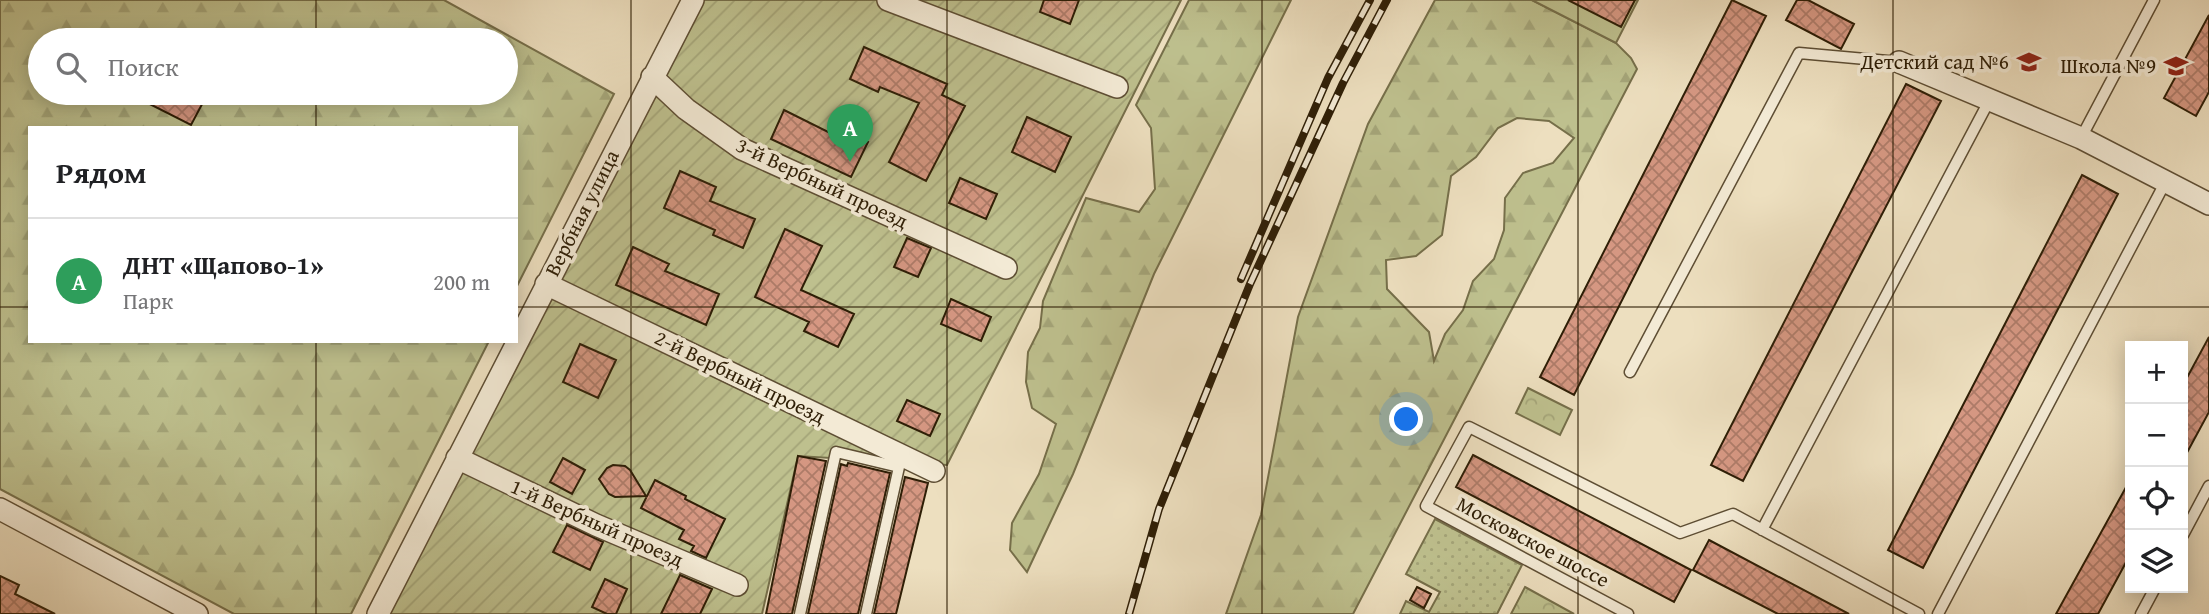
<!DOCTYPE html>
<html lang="ru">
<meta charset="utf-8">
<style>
body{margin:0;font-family:"Gentium Book Plus",serif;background:#f6f6f6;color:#202124}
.controls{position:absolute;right:21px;bottom:21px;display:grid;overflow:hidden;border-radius:0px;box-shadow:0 4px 18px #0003}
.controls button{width:63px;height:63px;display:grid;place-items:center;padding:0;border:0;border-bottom:2px solid #e0e0e0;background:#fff;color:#202124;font:35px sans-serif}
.you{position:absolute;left:1407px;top:420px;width:24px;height:24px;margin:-18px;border:5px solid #fff;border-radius:50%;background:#1a73e8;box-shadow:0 0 0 10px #1a73e833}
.badge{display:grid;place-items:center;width:46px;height:46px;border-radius:50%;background:#db2777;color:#fff;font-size:23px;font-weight:700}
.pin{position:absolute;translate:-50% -58px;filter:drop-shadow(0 2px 4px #0008)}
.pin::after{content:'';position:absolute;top:37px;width:24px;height:21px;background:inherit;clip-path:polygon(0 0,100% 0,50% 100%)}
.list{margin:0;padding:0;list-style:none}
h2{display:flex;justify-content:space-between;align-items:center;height:91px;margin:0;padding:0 28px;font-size:30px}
h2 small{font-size:23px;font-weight:400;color:#757577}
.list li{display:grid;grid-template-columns:46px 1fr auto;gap:21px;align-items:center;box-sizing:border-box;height:126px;padding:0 28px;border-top:2px solid #e0e0e0}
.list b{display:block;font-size:26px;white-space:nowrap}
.list p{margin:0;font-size:23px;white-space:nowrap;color:#757577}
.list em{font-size:23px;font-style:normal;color:#757577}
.icon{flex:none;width:38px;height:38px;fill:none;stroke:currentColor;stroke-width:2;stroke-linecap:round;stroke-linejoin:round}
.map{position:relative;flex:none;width:2209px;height:614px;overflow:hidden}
.search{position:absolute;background:#fff;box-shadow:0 4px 18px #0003;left:28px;top:28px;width:490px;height:77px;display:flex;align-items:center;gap:18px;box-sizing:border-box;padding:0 24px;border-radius:38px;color:#757577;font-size:26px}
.panel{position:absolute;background:#fff;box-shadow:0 4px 18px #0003;left:28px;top:126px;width:490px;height:217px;border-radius:0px}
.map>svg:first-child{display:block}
</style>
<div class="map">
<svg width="2209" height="614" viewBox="0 0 2209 614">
<defs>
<pattern id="grass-dots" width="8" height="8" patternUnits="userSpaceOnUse" patternTransform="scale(1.75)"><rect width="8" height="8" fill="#bec08e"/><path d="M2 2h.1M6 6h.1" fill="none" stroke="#a4a579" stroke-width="1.8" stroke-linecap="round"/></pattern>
<pattern id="forest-firs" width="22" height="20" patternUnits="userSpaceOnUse" patternTransform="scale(1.75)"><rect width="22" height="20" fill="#bec08e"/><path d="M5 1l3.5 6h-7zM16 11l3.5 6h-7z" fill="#a4a579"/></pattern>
<pattern id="park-crowns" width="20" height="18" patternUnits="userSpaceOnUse" patternTransform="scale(1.75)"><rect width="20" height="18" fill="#bec08e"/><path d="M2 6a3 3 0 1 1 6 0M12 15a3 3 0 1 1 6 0" fill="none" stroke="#a4a579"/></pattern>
<pattern id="garden-furrows" width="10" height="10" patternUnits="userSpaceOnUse" patternTransform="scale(1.75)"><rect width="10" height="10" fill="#bec08e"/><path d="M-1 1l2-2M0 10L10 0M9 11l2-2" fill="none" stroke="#a4a579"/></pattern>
<pattern id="building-cross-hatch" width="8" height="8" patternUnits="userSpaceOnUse" patternTransform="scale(1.75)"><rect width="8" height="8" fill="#d59782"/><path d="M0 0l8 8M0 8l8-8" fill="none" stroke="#ad7b68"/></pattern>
</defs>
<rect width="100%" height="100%" fill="#eddfbf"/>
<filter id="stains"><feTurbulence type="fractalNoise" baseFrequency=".00286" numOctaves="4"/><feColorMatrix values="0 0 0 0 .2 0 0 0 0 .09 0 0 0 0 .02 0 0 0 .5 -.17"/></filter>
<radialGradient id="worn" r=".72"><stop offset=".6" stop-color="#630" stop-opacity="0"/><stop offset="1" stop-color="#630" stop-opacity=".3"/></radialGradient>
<path fill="url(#grass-dots)" stroke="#766f4a" stroke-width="2" d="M 1435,519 L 1522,565 L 1497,614 L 1400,614 L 1406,601 L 1429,612 L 1440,592 L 1406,574 Z"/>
<path fill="url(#forest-firs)" stroke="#766f4a" stroke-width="2" fill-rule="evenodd" d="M 0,0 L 444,0 L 614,94 L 516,288 L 516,128 L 30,128 L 30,341 L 489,341 L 351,614 L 234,614 L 0,489 ZM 40,40 L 506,40 L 506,93 L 40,93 Z
M 1189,0 L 1291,0 L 1154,274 L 1073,474 L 1027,572 L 1010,550 L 1012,523 L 1039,474 L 1056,424 L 1032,408 L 1026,382 L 1028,352 L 1040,328 L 1043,301 L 1086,198 L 1139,212 L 1155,189 L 1151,128 L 1136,105 Z
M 1435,0 L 1532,0 L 1616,43 L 1631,58 L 1637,69 L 1353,614 L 1226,614 L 1261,515 L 1298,317 L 1368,124 ZM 1517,118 L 1549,121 L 1574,138 L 1553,163 L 1523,173 L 1505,198 L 1504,230 L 1494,259 L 1473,281 L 1463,310 L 1445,334 L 1434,361 L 1429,332 L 1387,289 L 1386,260 L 1416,256 L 1442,235 L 1451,176 L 1476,157 L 1498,128 Z"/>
<path fill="url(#park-crowns)" stroke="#766f4a" stroke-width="2" d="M 1528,388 L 1572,410 L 1560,435 L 1516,413 Z
M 1525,587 L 1574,614 L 1511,614 Z"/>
<path fill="url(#garden-furrows)" stroke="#766f4a" stroke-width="2" d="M 683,0 L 1181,0 L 947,465 L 798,456 L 762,614 L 371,614 Z"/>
<path fill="#bec08e" stroke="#766f4a" stroke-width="2" d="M 1532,0 L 1638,0 L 1616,43 Z"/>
<path fill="url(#building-cross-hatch)" stroke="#2e1e06" stroke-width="2" d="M 1044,0 L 1079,0 L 1070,24 L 1040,12 Z
M 1568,0 L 1635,0 L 1621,27 Z
M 1732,0 L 1766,16 L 1574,395 L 1540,377 Z
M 1797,0 L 1808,0 L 1854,24 L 1841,49 L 1786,20 Z
M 2209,15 L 2209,92 L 2196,116 L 2164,98 Z
M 864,47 L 947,84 L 942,95 L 965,106 L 926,181 L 889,162 L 919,103 L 880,87 L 878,92 L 850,79 Z
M 1906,84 L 1941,101 L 1743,481 L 1711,465 Z
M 128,93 L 208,93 L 191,125 Z
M 784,110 L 838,137 L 842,129 L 868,142 L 851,177 L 771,139 Z
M 1027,117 L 1071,137 L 1055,172 L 1012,152 Z
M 680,171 L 716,187 L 710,201 L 755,219 L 743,248 L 713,235 L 715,230 L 664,208 Z
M 2082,175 L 2118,194 L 1923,568 L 1888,550 Z
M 960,178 L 997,194 L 986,219 L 949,203 Z
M 785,229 L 822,246 L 801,290 L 854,314 L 838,347 L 804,331 L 809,322 L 755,297 Z
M 907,238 L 931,248 L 918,277 L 894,267 Z
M 633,247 L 669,264 L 665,271 L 719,294 L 706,325 L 616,285 Z
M 951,299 L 991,317 L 981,341 L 941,324 Z
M 2209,337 L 2209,412 L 2183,460 L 2183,385 Z
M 580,344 L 616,360 L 598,398 L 563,382 Z
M 907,400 L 940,414 L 930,436 L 897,421 Z
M 1473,455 L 1691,570 L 1674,602 L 1456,487 Z
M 798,456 L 826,461 L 792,614 L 766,614 Z
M 563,458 L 585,470 L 572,494 L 550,482 Z
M 848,463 L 890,473 L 858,614 L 808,614 L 841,464 L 847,466 Z
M 613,465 L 625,466 L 630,470 L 646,496 L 615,497 L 609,494 L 599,479 L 607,468 Z
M 905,477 L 928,483 L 896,614 L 874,614 Z
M 655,480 L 686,496 L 685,499 L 725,519 L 706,558 L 691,551 L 694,546 L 679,539 L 684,530 L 641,508 Z
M 2130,480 L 2130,555 L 2098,614 L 2056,614 Z
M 567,525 L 603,542 L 590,570 L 553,552 Z
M 1709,540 L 1849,614 L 1778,614 L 1693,570 Z
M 680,575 L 712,589 L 700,614 L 661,614 Z
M 0,576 L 19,585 L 15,594 L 55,614 L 0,614 Z
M 605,579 L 627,589 L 616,614 L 607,614 L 592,607 Z
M 1417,587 L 1431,594 L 1424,608 L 1410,600 Z"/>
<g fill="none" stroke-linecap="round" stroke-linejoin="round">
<g stroke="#5e4e34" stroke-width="13">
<path id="lane" d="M 2081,138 L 2154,0
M 1630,372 L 1799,53 L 1899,62
M 1762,530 L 1989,101
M 2183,535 L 2209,486
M 800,614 L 836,452 L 899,467 L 866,614
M 1628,614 L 1426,506 L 1469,427 L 1680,533 L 1733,514 L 1919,614
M 1938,614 L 2166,181
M 2141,614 L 2155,588"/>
</g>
<g stroke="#5e4e34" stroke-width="24">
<path id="street" d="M 888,0 L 1117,87
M 1899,62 L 2081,138 L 2209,204
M 652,77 L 686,109 L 742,149 L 1006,268
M 546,284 L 934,471
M 457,458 L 596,525 L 737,585
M 0,509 L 197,614
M 378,614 L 693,0"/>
</g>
<use href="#lane" stroke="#f3ead5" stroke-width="10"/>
<use href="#street" stroke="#f3ead5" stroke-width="21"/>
<g stroke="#2e1e06" stroke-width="8">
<path id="rail" d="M 1241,279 L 1328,78 L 1370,0
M 1129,614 L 1159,509 L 1250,284 L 1343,83 L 1387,0"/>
</g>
<use href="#rail" stroke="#f3ead5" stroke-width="5" stroke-dasharray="16" stroke-linecap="butt"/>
</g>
<path fill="none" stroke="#2e1e06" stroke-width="2" stroke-opacity="0.55" d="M 316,0 L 316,40M 631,0 L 631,614M 947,0 L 947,614M 1262,0 L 1262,614M 1578,0 L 1578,614M 1893,0 L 1893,614M 316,93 L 316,128M 0,307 L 30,307M 516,307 L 2209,307M 316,341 L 316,614"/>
<defs>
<g id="school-bare" transform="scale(1.89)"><path d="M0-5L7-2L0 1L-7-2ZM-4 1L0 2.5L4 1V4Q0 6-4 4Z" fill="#8f2418" stroke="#f3ead5" stroke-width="2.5" paint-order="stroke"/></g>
</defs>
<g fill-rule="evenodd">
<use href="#school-bare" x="2029" y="62"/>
<use href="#school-bare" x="2176" y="66"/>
</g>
<g text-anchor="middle" stroke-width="7" stroke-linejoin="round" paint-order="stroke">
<g font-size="21" fill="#2e1e06" stroke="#f3ead5" text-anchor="end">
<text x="2009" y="69">Детский сад №6</text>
<text x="2156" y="73">Школа №9</text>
</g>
<g font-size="21" fill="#2e1e06" stroke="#f3ead5">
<text transform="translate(822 183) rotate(25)" y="7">3-й Вербный проезд</text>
<text transform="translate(582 213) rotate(-63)" y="7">Вербная улица</text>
<text transform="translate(740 377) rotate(26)" y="7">2-й Вербный проезд</text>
<text transform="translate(597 523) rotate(24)" y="7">1-й Вербный проезд</text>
<text transform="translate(1533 542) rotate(28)" y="7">Московское шоссе</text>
</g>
</g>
<rect width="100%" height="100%" filter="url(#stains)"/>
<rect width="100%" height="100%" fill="url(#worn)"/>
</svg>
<div class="controls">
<button>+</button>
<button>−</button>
<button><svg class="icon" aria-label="locate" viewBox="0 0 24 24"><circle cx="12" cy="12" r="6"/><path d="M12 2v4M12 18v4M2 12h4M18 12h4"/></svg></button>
<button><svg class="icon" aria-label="layers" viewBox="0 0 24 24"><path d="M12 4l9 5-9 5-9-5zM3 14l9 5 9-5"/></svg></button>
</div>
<div class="you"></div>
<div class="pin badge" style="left:850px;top:162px;background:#2e9e5b">A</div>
<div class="search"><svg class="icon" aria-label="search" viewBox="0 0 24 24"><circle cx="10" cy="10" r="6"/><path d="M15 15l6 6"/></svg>Поиск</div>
<section class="panel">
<h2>Рядом<small></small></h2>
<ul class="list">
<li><span class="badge" style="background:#2e9e5b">A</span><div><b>ДНТ «Щапово-1»</b><p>Парк</p></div><em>200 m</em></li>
</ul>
</section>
</div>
